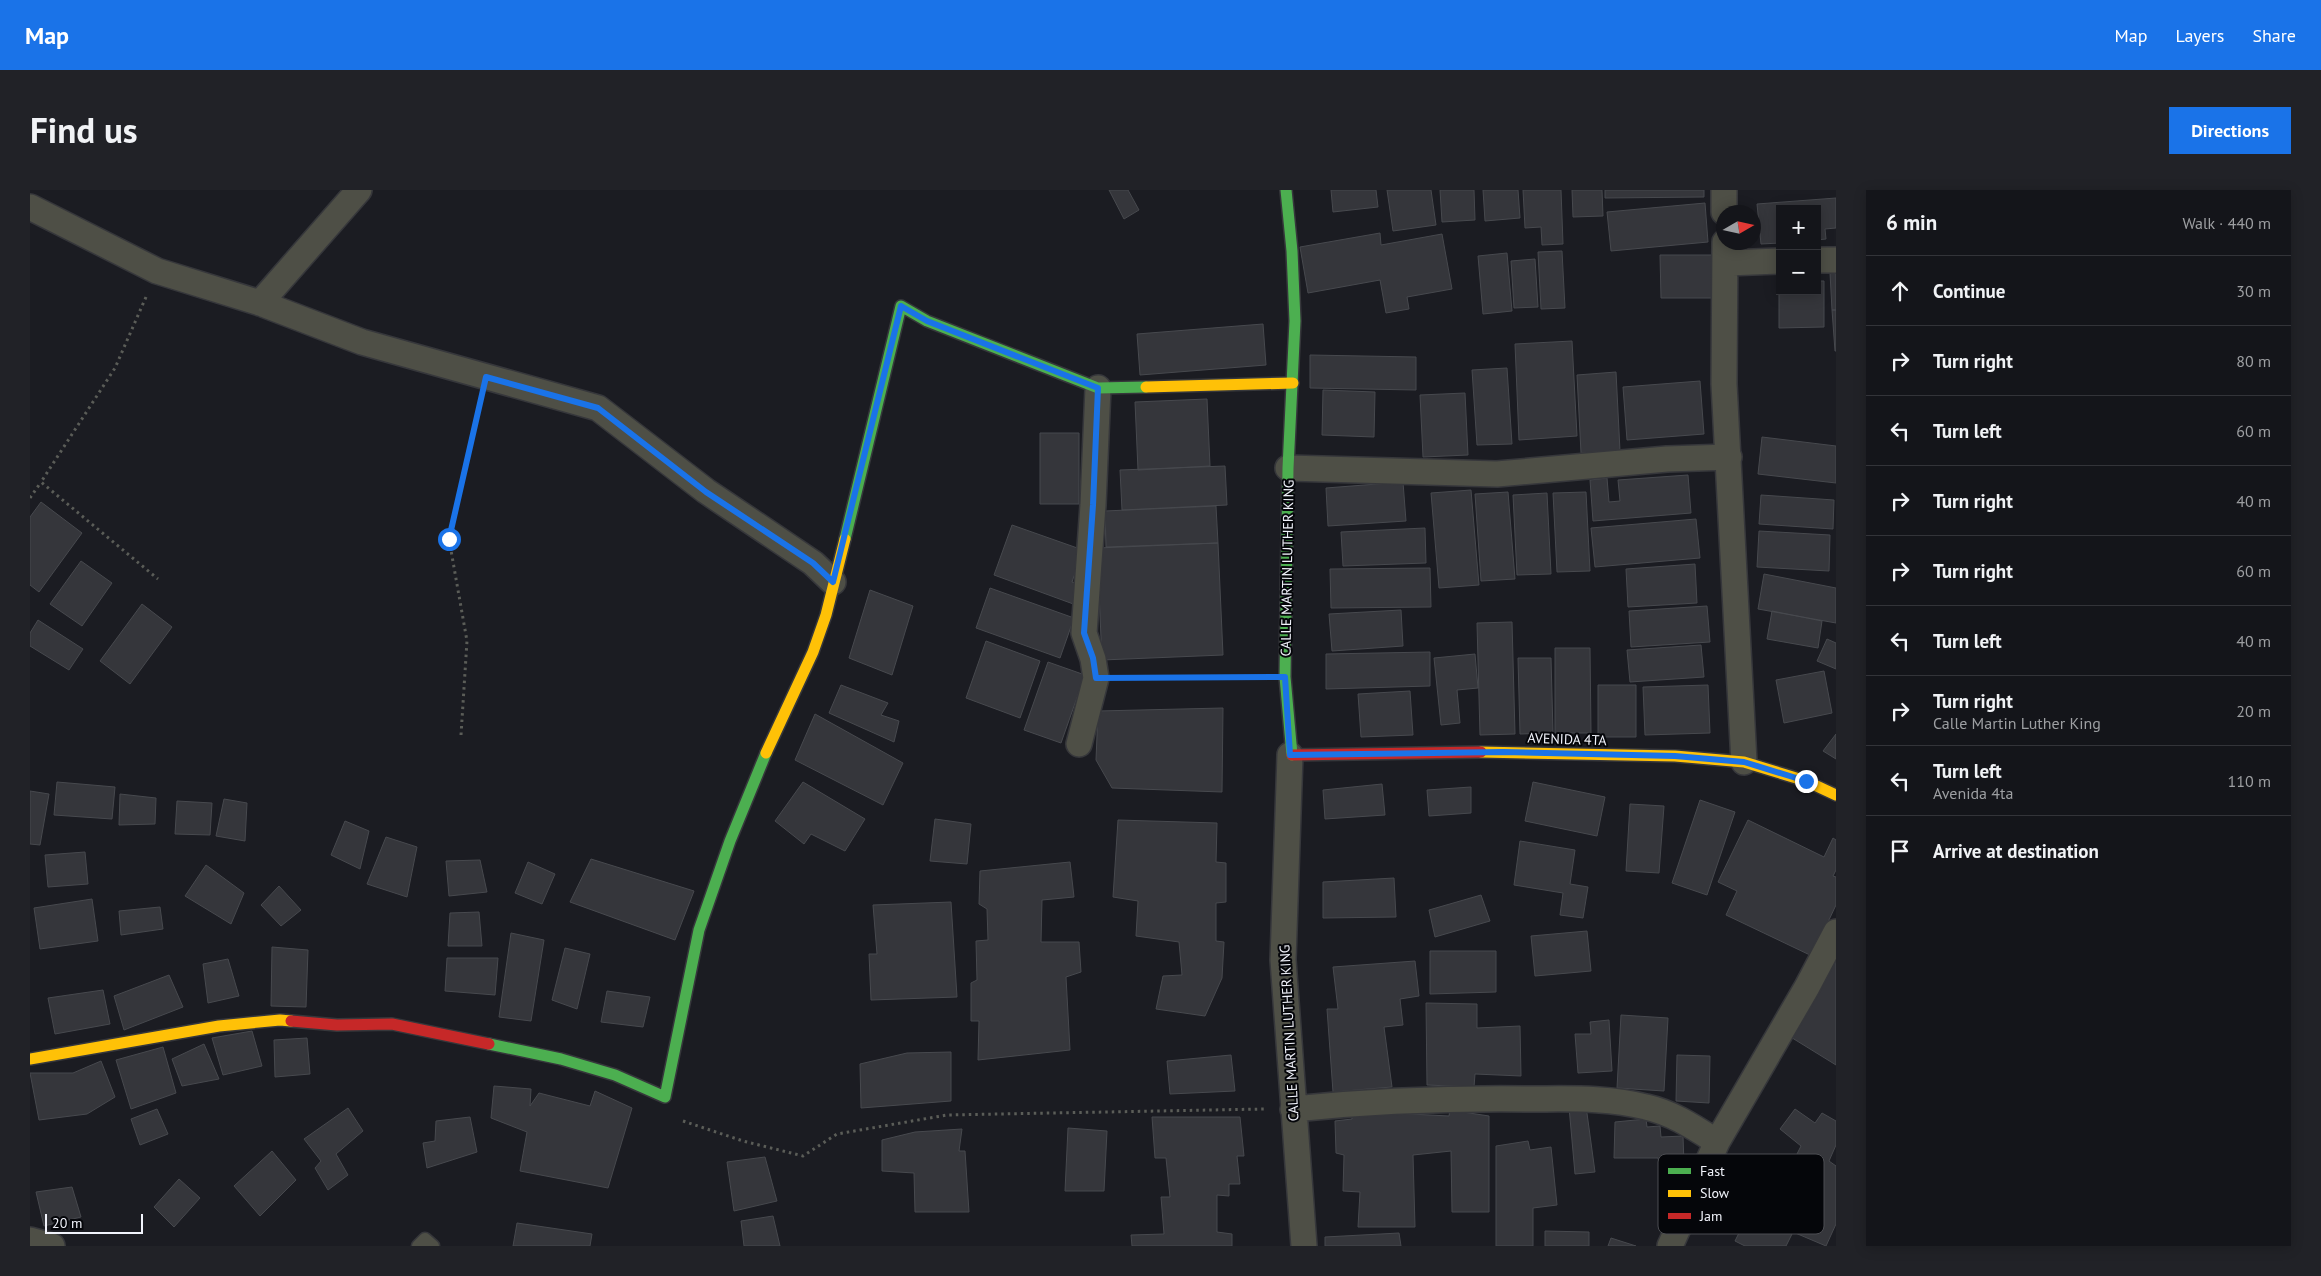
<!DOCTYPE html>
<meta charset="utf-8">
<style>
body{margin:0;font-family:"PT Sans",sans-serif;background:#212227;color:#f1f3f6}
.controls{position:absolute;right:15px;top:15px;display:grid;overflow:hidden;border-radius:0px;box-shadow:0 2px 12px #0003}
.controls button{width:45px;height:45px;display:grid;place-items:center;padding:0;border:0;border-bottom:1px solid #333439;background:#14151a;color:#f1f3f6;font:25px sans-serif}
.compass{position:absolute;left:1686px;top:15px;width:45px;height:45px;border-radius:50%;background:#14151a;box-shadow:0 2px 12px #0003;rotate:81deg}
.scale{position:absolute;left:15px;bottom:12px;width:98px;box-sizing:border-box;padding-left:5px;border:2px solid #f1f3fb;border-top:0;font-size:14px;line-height:18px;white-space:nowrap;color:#f1f3fb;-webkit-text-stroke:4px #05060a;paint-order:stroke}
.stop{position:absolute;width:15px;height:15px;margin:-11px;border:4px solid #1a73e8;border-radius:50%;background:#fff}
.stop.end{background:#1a73e8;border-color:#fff;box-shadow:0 1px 5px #0008}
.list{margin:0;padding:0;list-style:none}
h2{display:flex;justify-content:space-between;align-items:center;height:65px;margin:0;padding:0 20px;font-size:21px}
h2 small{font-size:16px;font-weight:400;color:#9d9fa2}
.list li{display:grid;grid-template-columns:32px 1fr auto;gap:15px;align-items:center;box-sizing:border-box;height:70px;padding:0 20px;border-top:1px solid #333439}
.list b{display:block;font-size:19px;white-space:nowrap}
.list p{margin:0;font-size:16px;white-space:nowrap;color:#9d9fa2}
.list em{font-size:16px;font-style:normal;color:#9d9fa2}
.icon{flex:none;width:28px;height:28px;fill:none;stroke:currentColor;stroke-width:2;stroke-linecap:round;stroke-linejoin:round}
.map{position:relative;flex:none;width:1806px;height:1056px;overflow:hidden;border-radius:0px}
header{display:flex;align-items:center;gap:30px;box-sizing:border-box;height:70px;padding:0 25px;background:#1a73e8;color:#fff}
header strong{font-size:24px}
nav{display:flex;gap:28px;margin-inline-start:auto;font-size:18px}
.intro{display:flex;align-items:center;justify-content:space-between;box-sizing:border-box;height:120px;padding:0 30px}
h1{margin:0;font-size:35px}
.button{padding:12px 22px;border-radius:0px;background:#1a73e8;color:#fff;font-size:18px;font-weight:700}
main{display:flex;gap:30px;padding:0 30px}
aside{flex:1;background:#14151a;border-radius:0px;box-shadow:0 2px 12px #0003}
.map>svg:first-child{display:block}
</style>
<header>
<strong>Map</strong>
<nav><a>Map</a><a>Layers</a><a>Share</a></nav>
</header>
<div class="intro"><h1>Find us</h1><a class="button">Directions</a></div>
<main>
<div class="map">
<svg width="1806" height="1056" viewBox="0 0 1806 1056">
<rect width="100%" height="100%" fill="#1b1c22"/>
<path fill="#35363b" stroke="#47494e" d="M 1079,0 L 1098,0 L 1109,20 L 1094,29 Z
M 1301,0 L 1346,0 L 1348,17 L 1303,22 Z
M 1357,0 L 1401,0 L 1406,35 L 1363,41 Z
M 1410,0 L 1444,0 L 1445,30 L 1412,32 Z
M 1453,0 L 1488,0 L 1490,28 L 1455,31 Z
M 1493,0 L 1531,0 L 1533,54 L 1512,55 L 1511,37 L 1495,38 Z
M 1542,0 L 1572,0 L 1573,26 L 1543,27 Z
M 1575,0 L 1674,0 L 1674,7 L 1575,8 Z
M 1806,8 L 1806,38 L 1795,39 L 1796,49 L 1787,50 L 1787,19 L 1750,19 L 1750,53 L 1731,54 L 1727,14 Z
M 1675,13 L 1678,52 L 1581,61 L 1577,22 Z
M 1350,43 L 1351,55 L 1412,44 L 1422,99 L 1377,107 L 1379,119 L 1356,123 L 1350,90 L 1278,103 L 1270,57 Z
M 1532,61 L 1535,118 L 1511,119 L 1508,62 Z
M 1477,63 L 1482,121 L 1453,124 L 1448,66 Z
M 1630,65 L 1683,65 L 1683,108 L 1631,108 Z
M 1505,69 L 1508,117 L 1484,118 L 1481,71 Z
M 1806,82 L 1806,120 L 1802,120 L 1800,83 Z
M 1749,91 L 1750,101 L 1787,101 L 1787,91 L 1794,91 L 1794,137 L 1749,138 Z
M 1802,120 L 1806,120 L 1806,161 L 1805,161 Z
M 1233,134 L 1236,175 L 1110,185 L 1107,144 Z
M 1542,151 L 1547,246 L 1489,250 L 1485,154 Z
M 1280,165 L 1386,167 L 1386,200 L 1280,198 Z
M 1477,178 L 1482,254 L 1447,255 L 1442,180 Z
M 1586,182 L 1590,261 L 1551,263 L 1547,185 Z
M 1670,191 L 1674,244 L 1597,250 L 1593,197 Z
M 1293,200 L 1345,202 L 1344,247 L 1292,245 Z
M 1435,203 L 1438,265 L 1393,267 L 1390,205 Z
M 1177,209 L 1180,276 L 1108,280 L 1105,212 Z
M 1010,243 L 1049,243 L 1049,314 L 1010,314 Z
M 1732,247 L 1806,256 L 1806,293 L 1728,284 Z
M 1195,276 L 1197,315 L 1092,320 L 1090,280 Z
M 1658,285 L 1661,323 L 1563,331 L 1560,290 L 1577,288 L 1579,312 L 1590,311 L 1588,290 Z
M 1373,292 L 1376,331 L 1298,336 L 1296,298 Z
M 1441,300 L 1449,395 L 1409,398 L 1401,303 Z
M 1478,302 L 1485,389 L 1451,391 L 1445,304 Z
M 1556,302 L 1560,381 L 1527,382 L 1523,303 Z
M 1517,303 L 1521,384 L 1487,385 L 1483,305 Z
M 1731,305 L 1804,310 L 1803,339 L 1729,334 Z
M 11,312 L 52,343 L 9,402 L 0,395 L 0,327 Z
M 1186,316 L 1188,353 L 1076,357 L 1075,321 Z
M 1666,329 L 1670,368 L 1565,377 L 1561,338 Z
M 982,335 L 1053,360 L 1042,392 L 1053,396 L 1046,415 L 964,385 Z
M 1395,338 L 1396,373 L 1313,376 L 1311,342 Z
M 1729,341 L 1800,345 L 1799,381 L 1727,377 Z
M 1188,353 L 1193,465 L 1072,470 L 1067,358 Z
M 51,371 L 82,393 L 52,436 L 20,414 Z
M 1665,374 L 1667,413 L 1598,417 L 1596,379 Z
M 1400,378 L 1401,417 L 1301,418 L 1300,379 Z
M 1734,384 L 1806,398 L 1806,433 L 1728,419 Z
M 960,398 L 1044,428 L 1030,468 L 946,438 Z
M 840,400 L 883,416 L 862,485 L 819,468 Z
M 112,414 L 142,437 L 100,494 L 70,471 Z
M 1677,416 L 1680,452 L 1601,457 L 1599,421 Z
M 1371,420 L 1373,456 L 1302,461 L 1299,424 Z
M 1742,421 L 1792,431 L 1788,458 L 1737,449 Z
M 8,430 L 53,459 L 39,480 L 0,456 L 0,443 Z
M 1482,432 L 1485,544 L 1450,545 L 1447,433 Z
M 1797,449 L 1806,453 L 1806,479 L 1787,471 Z
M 956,451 L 1010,471 L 990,528 L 936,508 Z
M 1671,455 L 1674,487 L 1600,492 L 1597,460 Z
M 1525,458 L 1560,458 L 1561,543 L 1525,543 Z
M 1400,462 L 1400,496 L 1296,499 L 1296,464 Z
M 1445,464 L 1448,498 L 1427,500 L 1430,533 L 1411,535 L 1404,468 Z
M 1488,468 L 1521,468 L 1523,543 L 1490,544 Z
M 1018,472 L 1055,485 L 1031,553 L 994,540 Z
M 1794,481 L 1802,523 L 1754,533 L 1746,490 Z
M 811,495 L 858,513 L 851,525 L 869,531 L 864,552 L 799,523 Z
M 1568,495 L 1606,495 L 1606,547 L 1568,547 Z
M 1678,495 L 1680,543 L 1615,545 L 1613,497 Z
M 1380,501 L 1383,545 L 1331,547 L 1328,504 Z
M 1193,518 L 1192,602 L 1082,598 L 1066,570 L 1068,521 Z
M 785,524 L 873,573 L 853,615 L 765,570 Z
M 1806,544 L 1806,569 L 1793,561 Z
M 27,592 L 85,597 L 82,629 L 24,625 Z
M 773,592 L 835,629 L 815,661 L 781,644 L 774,654 L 745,631 Z
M 1503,592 L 1575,607 L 1567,646 L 1495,631 Z
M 1352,594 L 1355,625 L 1295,629 L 1293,600 Z
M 1441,597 L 1441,623 L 1399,626 L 1397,600 Z
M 0,601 L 19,604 L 10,655 L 0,654 Z
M 90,604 L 126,608 L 125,634 L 89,635 Z
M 194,609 L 217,613 L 215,651 L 186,646 Z
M 1670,610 L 1705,622 L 1677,705 L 1642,693 Z
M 147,611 L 182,613 L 180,645 L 145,644 Z
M 1600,614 L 1634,616 L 1629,683 L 1596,681 Z
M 905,629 L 941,634 L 937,674 L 900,671 Z
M 1088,630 L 1187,633 L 1186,672 L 1196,673 L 1196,712 L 1186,713 L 1186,751 L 1194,752 L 1192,788 L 1175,826 L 1126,819 L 1133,786 L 1152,785 L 1149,752 L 1106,746 L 1108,711 L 1083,707 Z
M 1718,630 L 1794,667 L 1803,648 L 1806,650 L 1806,680 L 1803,686 L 1806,687 L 1806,715 L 1782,766 L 1696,725 L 1707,701 L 1688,692 Z
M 315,631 L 339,641 L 330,679 L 301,665 Z
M 356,647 L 387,657 L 377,707 L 337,694 Z
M 1490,651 L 1545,660 L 1540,694 L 1558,697 L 1553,728 L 1530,725 L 1533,703 L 1484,695 Z
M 55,662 L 58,694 L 18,697 L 15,665 Z
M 561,669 L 664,701 L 645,750 L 540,712 Z
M 450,670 L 457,702 L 419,706 L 416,671 Z
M 498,672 L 525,684 L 512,714 L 485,703 Z
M 1040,672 L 1044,707 L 1012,710 L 1011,752 L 1049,752 L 1051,782 L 1036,787 L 1040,860 L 948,870 L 949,831 L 941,831 L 941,793 L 947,790 L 946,751 L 958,750 L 957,719 L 949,714 L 950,681 Z
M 176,675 L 214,703 L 201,734 L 155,706 Z
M 1364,688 L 1366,727 L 1293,728 L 1293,692 Z
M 249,696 L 271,720 L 251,736 L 231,715 Z
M 1451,705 L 1460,731 L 1405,747 L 1399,720 Z
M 62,709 L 68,751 L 10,759 L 4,718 Z
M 921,712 L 927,807 L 841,810 L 839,764 L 847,764 L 843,715 Z
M 130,717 L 133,739 L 91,745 L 89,721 Z
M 449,722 L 452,756 L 418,756 L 420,723 Z
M 1557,741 L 1561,781 L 1505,786 L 1501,746 Z
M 481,743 L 514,750 L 501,831 L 469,827 Z
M 242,757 L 278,760 L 276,817 L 241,816 Z
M 535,758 L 560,764 L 547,819 L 522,810 Z
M 1400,761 L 1466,761 L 1466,802 L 1400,804 Z
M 417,768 L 468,768 L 465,805 L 415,801 Z
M 198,769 L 209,806 L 178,813 L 173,774 Z
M 1806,770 L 1806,875 L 1759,846 Z
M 1385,771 L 1389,806 L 1370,809 L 1373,835 L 1354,837 L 1362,897 L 1303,902 L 1297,819 L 1308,819 L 1303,777 Z
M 139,785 L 153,817 L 94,840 L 84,806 Z
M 73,800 L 80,834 L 25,844 L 18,808 Z
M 577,801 L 620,807 L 613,837 L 571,832 Z
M 1396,813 L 1447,814 L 1447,838 L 1490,836 L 1491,886 L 1445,884 L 1444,897 L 1397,895 Z
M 1591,825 L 1638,828 L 1634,901 L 1587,898 Z
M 1579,830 L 1582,881 L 1548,883 L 1545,844 L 1561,844 L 1560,832 Z
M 222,841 L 232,876 L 193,885 L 182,848 Z
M 277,848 L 280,884 L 245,887 L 244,850 Z
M 174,854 L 189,889 L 152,896 L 142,869 Z
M 133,857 L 146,903 L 101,919 L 86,870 Z
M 921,862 L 921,911 L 831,918 L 830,874 L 877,863 Z
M 1201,865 L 1205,901 L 1140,904 L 1137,871 Z
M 1647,865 L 1680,866 L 1679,913 L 1646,911 Z
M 71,871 L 85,907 L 57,924 L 9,930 L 0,883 L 43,883 Z
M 464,896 L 501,899 L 500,916 L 509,903 L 560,916 L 565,901 L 602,918 L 578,998 L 490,981 L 497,942 L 461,928 Z
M 1556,916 L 1565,982 L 1545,984 L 1539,917 Z
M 318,918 L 333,941 L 306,964 L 318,985 L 298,1000 L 285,978 L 291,971 L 274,949 Z
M 127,919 L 138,944 L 110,955 L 101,929 Z
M 1765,919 L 1785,933 L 1792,923 L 1806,931 L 1806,955 L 1799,971 L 1806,976 L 1806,1034 L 1796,1056 L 1763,1042 L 1756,1056 L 1715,1056 L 1705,1051 L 1721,1019 L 1706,1007 L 1724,979 L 1753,992 L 1771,956 L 1750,939 Z
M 1420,920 L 1459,926 L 1459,1022 L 1422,1022 L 1421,961 L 1383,965 L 1385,1037 L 1328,1037 L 1330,1002 L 1313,1001 L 1314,965 L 1306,963 L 1305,931 L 1322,929 L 1322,921 L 1419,926 Z
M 440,927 L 447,962 L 397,978 L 393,953 L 405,951 L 406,931 Z
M 1122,927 L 1210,927 L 1214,966 L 1207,966 L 1210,994 L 1199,994 L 1199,1006 L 1187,1005 L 1187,1042 L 1202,1044 L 1202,1056 L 1102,1056 L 1101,1045 L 1134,1044 L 1131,1007 L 1140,1007 L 1136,968 L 1125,968 Z
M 1616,929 L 1617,937 L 1630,936 L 1631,947 L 1653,946 L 1654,974 L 1630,976 L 1628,968 L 1584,968 L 1585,932 Z
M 1038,938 L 1077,941 L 1074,1001 L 1035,1001 Z
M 932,939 L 929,961 L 935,961 L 939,1022 L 885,1022 L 884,983 L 852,981 L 852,950 L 885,942 Z
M 1498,951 L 1500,960 L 1521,957 L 1527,1015 L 1503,1018 L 1503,1056 L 1466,1056 L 1466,956 Z
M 242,961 L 266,990 L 230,1026 L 204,996 Z
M 735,967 L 747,1011 L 704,1021 L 697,972 Z
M 149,989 L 170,1008 L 144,1037 L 124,1017 Z
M 42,997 L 51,1027 L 14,1036 L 6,1002 Z
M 743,1026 L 750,1056 L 714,1056 L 711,1031 Z
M 487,1033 L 562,1044 L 560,1056 L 483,1056 Z
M 1515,1041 L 1559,1042 L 1559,1056 L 1515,1056 Z
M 1369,1043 L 1371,1056 L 1295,1056 L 1295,1047 Z
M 1581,1048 L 1606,1056 L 1578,1056 Z"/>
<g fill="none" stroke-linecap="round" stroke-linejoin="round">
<g stroke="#36373b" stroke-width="15">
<path id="lane" d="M 388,1056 L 395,1049 L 403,1056"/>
</g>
<g stroke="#36373b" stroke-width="28">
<path id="street" d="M 1694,0 L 1694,22
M 0,17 L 127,81 L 230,113 L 332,152 L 568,218 L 676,301 L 783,373 L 803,392
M 1695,52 L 1694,194 L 1714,572
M 1787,70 L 1806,70
M 1696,73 L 1750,71
M 230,113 L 329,0
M 1258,278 L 1467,284 L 1637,269 L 1699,267
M 1049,554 L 1066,488 L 1063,469 L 1054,443 L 1063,315 L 1068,198
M 1260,565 L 1253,770 L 1274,1056
M 1263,919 C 1342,911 1420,908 1499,909 C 1538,909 1578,907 1616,917 C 1643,923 1665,938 1687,952
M 0,1050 L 22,1056
M 1640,1056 L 1687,952 L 1777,797 L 1806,742"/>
</g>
<g stroke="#36373b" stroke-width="14">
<path id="fast" d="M 1256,0 L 1262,61 L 1265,131 L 1258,278 L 1255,487 L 1262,565
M 815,349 L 871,116 L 897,131 L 1068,198 L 1116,197
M 459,854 L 531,869 L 585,885 L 635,907 L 669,740 L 700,651 L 736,563"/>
</g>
<g stroke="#36373b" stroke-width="14">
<path id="slow" d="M 1116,197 L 1263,193
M 1451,562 L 1645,566 L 1714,572 L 1776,591 L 1806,605
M 736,563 L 783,462 L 796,425 L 815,349
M 0,869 L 189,836 L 250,830 L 261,831"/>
</g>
<g stroke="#36373b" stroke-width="14">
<path id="jam" d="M 1262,565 L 1451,562
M 261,831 L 307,835 L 362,834 L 459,854"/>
</g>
<path stroke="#5b5d58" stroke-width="3" stroke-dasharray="2.5 4" stroke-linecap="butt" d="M 116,107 L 85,178 L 11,292 L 128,389
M 0,308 L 11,292
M 1093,488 L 1225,488
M 431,545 L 437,451 L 419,349 L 450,214
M 653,931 L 713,951 L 773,966 L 807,944 L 917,925 L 1234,919"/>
<use href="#lane" stroke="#4e4f46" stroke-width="12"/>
<use href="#street" stroke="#4e4f46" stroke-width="25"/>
<use href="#fast" stroke="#4caf50" stroke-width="11"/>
<use href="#slow" stroke="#ffc107" stroke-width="11"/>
<use href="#jam" stroke="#c62828" stroke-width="11"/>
</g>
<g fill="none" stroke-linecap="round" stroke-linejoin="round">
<path stroke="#1a73e8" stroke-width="6" d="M 419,349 L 456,187 L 568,218 L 676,302 L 783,373 L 803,392 L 871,116 L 897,131 L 1068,198 L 1063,315 L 1054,443 L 1063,468 L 1066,488 L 1255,487 L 1260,565 L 1473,562 L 1645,566 L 1714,572 L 1776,591"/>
</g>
<g text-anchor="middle" stroke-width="4" stroke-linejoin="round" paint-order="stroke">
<g font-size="14" fill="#f1f3fb" stroke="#05060a">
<text transform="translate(1257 378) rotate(-89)" y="5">CALLE MARTIN LUTHER KING</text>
<text transform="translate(1537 549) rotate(2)" y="5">AVENIDA 4TA</text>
<text transform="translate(1259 843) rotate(-93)" y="5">CALLE MARTIN LUTHER KING</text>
</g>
</g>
<rect x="1628" y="964" width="166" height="80" rx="8" fill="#05060a" stroke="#4c4d52" stroke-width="1"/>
<rect x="1638" y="978" width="23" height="6" fill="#4caf50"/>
<rect x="1638" y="1000" width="23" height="7" fill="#ffc107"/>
<rect x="1638" y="1023" width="23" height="6" fill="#c62828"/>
<g font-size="14" fill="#f1f3fb">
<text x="1670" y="986">Fast</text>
<text x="1670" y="1008">Slow</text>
<text x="1670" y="1031">Jam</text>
</g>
</svg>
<div class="controls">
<button>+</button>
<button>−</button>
</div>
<svg class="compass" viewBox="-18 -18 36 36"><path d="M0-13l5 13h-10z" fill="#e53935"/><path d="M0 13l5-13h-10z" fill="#9d9fa2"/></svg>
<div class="scale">20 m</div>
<div class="stop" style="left:419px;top:349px"></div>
<div class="stop end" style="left:1776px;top:591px"></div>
</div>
<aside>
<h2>6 min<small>Walk · 440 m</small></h2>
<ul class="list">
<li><svg class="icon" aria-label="ahead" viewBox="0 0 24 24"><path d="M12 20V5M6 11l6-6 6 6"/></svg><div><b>Continue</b></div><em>30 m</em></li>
<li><svg class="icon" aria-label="right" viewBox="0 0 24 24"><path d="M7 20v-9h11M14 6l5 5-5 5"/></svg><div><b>Turn right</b></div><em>80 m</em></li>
<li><svg class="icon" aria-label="left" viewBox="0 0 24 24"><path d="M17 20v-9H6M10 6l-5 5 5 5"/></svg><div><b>Turn left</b></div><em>60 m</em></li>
<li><svg class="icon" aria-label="right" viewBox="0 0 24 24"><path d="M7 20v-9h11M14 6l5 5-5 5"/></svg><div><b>Turn right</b></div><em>40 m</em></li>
<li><svg class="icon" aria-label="right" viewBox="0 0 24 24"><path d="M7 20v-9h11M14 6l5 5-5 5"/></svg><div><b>Turn right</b></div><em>60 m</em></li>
<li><svg class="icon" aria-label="left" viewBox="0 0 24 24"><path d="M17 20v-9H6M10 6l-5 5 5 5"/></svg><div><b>Turn left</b></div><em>40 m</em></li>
<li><svg class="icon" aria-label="right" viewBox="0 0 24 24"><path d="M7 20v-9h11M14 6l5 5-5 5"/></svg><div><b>Turn right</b><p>Calle Martin Luther King</p></div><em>20 m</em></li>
<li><svg class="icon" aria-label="left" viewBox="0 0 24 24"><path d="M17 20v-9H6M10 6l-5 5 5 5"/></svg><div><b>Turn left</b><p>Avenida 4ta</p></div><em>110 m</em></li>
<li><svg class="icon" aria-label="arrive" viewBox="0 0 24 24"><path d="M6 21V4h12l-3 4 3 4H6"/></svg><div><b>Arrive at destination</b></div></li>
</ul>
</aside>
</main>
